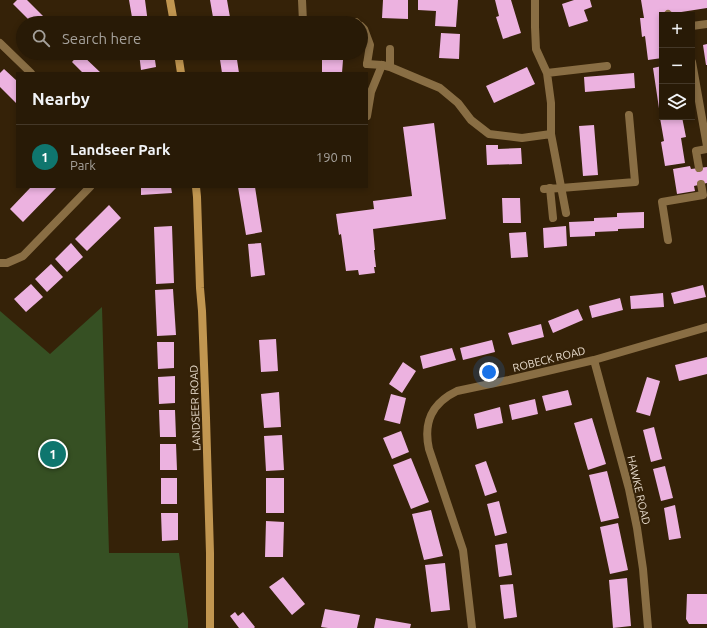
<!DOCTYPE html>
<meta charset="utf-8">
<style>
body{margin:0;font-family:Ubuntu,sans-serif;background:#302310;color:#f1f3f6}
.controls{position:absolute;right:12px;top:12px;display:grid;overflow:hidden;border-radius:0px;box-shadow:0 2px 6px #0003}
.controls button{width:36px;height:36px;display:grid;place-items:center;padding:0;border:0;border-bottom:1px solid #443828;background:#281a06;color:#f1f3f6;font:20px sans-serif}
.you{position:absolute;left:489px;top:372px;width:14px;height:14px;margin:-10px;border:3px solid #fff;border-radius:50%;background:#1a73e8;box-shadow:0 0 0 6px #1a73e833}
.badge{display:grid;place-items:center;width:26px;height:26px;border-radius:50%;background:#0f766e;color:#fff;font-size:13px;font-weight:700}
.pin{position:absolute;translate:-50% -50%;border:2px solid #fff;box-shadow:0 1px 4px #0006}
.list{margin:0;padding:0;list-style:none}
h2{display:flex;justify-content:space-between;align-items:center;height:52px;margin:0;padding:0 16px;font-size:17px}
h2 small{font-size:13px;font-weight:400;color:#a5a19b}
.list li{display:grid;grid-template-columns:26px 1fr auto;gap:12px;align-items:center;box-sizing:border-box;height:64px;padding:0 16px;border-top:1px solid #443828}
.list b{display:block;font-size:15px;white-space:nowrap}
.list p{margin:0;font-size:13px;white-space:nowrap;color:#a5a19b}
.list em{font-size:13px;font-style:normal;color:#a5a19b}
.icon{flex:none;width:22px;height:22px;fill:none;stroke:currentColor;stroke-width:2;stroke-linecap:round;stroke-linejoin:round}
.map{position:relative;flex:none;width:707px;height:628px;overflow:hidden}
.search{position:absolute;background:#281a06;box-shadow:0 2px 6px #0003;left:16px;top:16px;width:352px;height:44px;display:flex;align-items:center;gap:10px;box-sizing:border-box;padding:0 14px;border-radius:22px;color:#a5a19b;font-size:15px}
.panel{position:absolute;background:#281a06;box-shadow:0 2px 6px #0003;left:16px;top:72px;width:352px;height:116px;border-radius:0px}
.map>svg:first-child{display:block}
</style>
<div class="map">
<svg width="707" height="628" viewBox="0 0 707 628">
<rect width="100%" height="100%" fill="#352208"/>
<path fill="#365023" d="M 102,307 L 109,553 L 179,553 L 188,621 L 188,628 L 0,628 L 0,311 L 50,354 Z"/>
<path fill="#ecb2e0" d="M 17,0 L 27,0 L 46,19 L 41,23 L 32,23 L 13,4 Z
M 129,0 L 145,0 L 148,23 L 133,23 Z
M 210,0 L 227,0 L 231,23 L 214,23 Z
M 383,0 L 408,0 L 408,19 L 382,18 Z
M 418,0 L 458,0 L 456,27 L 435,26 L 436,11 L 418,10 Z
M 495,0 L 511,0 L 521,33 L 503,39 L 496,17 L 499,16 Z
M 574,0 L 590,0 L 592,7 L 584,10 L 588,21 L 569,27 L 562,4 Z
M 641,0 L 707,0 L 707,8 L 662,15 L 662,58 L 648,60 L 645,36 L 642,37 L 640,18 L 644,18 Z
M 441,33 L 460,34 L 459,59 L 439,58 Z
M 707,44 L 707,65 L 706,65 L 703,45 Z
M 80,53 L 101,73 L 83,73 L 72,62 Z
M 139,53 L 154,53 L 156,67 L 141,70 Z
M 219,53 L 236,53 L 239,73 L 222,73 Z
M 318,53 L 336,53 L 336,58 L 317,57 Z
M 322,60 L 343,60 L 342,73 L 322,73 Z
M 662,66 L 662,115 L 660,115 L 653,68 Z
M 527,67 L 535,84 L 494,103 L 486,86 Z
M 4,69 L 17,81 L 17,104 L 0,87 L 0,73 Z
M 634,73 L 635,88 L 585,92 L 584,77 Z
M 664,117 L 682,117 L 686,137 L 681,138 L 685,163 L 665,166 L 661,142 L 664,141 L 660,118 Z
M 434,123 L 446,219 L 373,229 L 375,250 L 374,250 L 376,267 L 374,267 L 375,273 L 359,275 L 358,270 L 346,271 L 341,234 L 339,235 L 336,214 L 374,209 L 373,201 L 412,196 L 403,127 Z
M 594,125 L 598,175 L 583,176 L 579,126 Z
M 486,145 L 498,145 L 498,149 L 521,148 L 522,164 L 487,165 Z
M 690,166 L 691,169 L 707,167 L 707,183 L 694,186 L 695,191 L 677,194 L 673,169 Z
M 31,187 L 54,187 L 56,188 L 23,222 L 10,209 Z
M 141,187 L 171,187 L 172,193 L 141,195 Z
M 238,187 L 255,187 L 262,232 L 246,235 Z
M 502,198 L 520,198 L 521,223 L 503,223 Z
M 109,205 L 121,218 L 87,251 L 75,239 Z
M 644,212 L 644,228 L 618,229 L 618,231 L 595,232 L 595,236 L 570,237 L 569,222 L 594,221 L 594,218 L 617,217 L 617,213 Z
M 172,226 L 174,283 L 156,284 L 154,227 Z
M 566,226 L 567,246 L 544,248 L 543,228 Z
M 526,232 L 528,257 L 511,258 L 509,233 Z
M 71,243 L 83,257 L 67,272 L 55,259 Z
M 261,243 L 265,275 L 251,277 L 248,244 Z
M 51,264 L 63,277 L 47,292 L 35,279 Z
M 31,284 L 43,297 L 26,312 L 14,299 Z
M 703,285 L 706,297 L 674,304 L 671,293 Z
M 173,289 L 176,335 L 157,336 L 155,290 Z
M 663,293 L 664,307 L 631,309 L 630,296 Z
M 620,298 L 623,310 L 592,318 L 589,306 Z
M 578,309 L 583,320 L 553,333 L 548,321 Z
M 541,324 L 544,337 L 512,345 L 508,333 Z
M 276,339 L 278,371 L 261,372 L 259,340 Z
M 492,340 L 495,352 L 463,360 L 460,348 Z
M 157,342 L 174,342 L 174,368 L 158,369 Z
M 452,348 L 456,360 L 423,369 L 420,356 Z
M 707,357 L 707,374 L 679,381 L 675,365 Z
M 403,362 L 416,371 L 402,393 L 389,384 Z
M 175,376 L 175,403 L 159,404 L 158,377 Z
M 647,377 L 660,381 L 650,416 L 636,412 Z
M 568,390 L 572,405 L 546,411 L 542,396 Z
M 279,392 L 281,427 L 264,428 L 261,394 Z
M 391,394 L 406,398 L 400,424 L 384,420 Z
M 535,399 L 538,414 L 512,420 L 509,405 Z
M 500,407 L 503,423 L 477,429 L 474,414 Z
M 159,410 L 175,410 L 176,437 L 160,437 Z
M 592,418 L 606,464 L 588,470 L 574,423 Z
M 654,427 L 662,459 L 651,462 L 643,430 Z
M 401,431 L 409,452 L 392,459 L 383,438 Z
M 282,435 L 284,470 L 266,471 L 264,436 Z
M 160,444 L 176,444 L 177,470 L 160,470 Z
M 411,458 L 429,502 L 411,509 L 393,465 Z
M 486,461 L 497,492 L 485,496 L 475,465 Z
M 665,466 L 673,498 L 661,501 L 653,469 Z
M 607,471 L 619,518 L 601,522 L 589,475 Z
M 161,478 L 177,478 L 177,504 L 161,504 Z
M 266,478 L 284,478 L 284,513 L 266,513 Z
M 499,501 L 507,533 L 495,536 L 487,504 Z
M 675,505 L 681,538 L 669,540 L 664,508 Z
M 431,510 L 443,556 L 424,560 L 412,514 Z
M 161,513 L 178,513 L 178,540 L 162,541 Z
M 266,521 L 284,522 L 283,557 L 265,557 Z
M 618,523 L 628,570 L 610,574 L 600,527 Z
M 507,543 L 512,575 L 499,577 L 495,545 Z
M 445,563 L 450,610 L 431,612 L 425,565 Z
M 283,577 L 305,604 L 292,615 L 269,587 Z
M 627,578 L 631,626 L 613,628 L 609,580 Z
M 513,584 L 517,617 L 504,619 L 500,585 Z
M 687,594 L 707,594 L 707,624 L 689,624 L 686,619 Z
M 325,609 L 360,615 L 357,628 L 328,628 L 321,627 Z
M 235,612 L 238,616 L 243,612 L 255,627 L 254,628 L 239,628 L 230,616 Z
M 376,618 L 411,624 L 410,628 L 374,628 Z"/>
<g fill="none" stroke-linecap="round" stroke-linejoin="round">
<path stroke="#896e44" stroke-width="8" d="M 302,0 L 303,22 L 356,22 L 357,23
M 668,14 L 669,15
M 361,26 L 364,29 L 370,45 L 367,64
M 367,116 L 371,92 L 382,65
M 699,168 L 696,151 L 707,149
M 550,188 L 553,218
M 561,188 L 635,182 L 629,115
M 668,240 L 662,202 L 703,195 L 701,184"/>
<path stroke="#896e44" stroke-width="8" d="M 535,0 L 535,27 L 536,49 L 547,73 L 551,103 L 551,134 L 566,213
M 692,26 L 707,24
M 0,43 L 31,73
M 692,62 L 707,146
M 367,64 L 382,65 L 390,67 L 440,88 L 458,103 L 471,120 L 489,134 L 522,138 L 551,134
M 390,67 L 390,49
M 547,73 L 607,66
M 544,189 L 561,188
M 0,263 L 7,263 L 23,256 L 90,187
M 594,360 L 629,489 L 637,528 L 643,569 L 648,628
M 472,628 L 463,550 L 429,449 C 423,422 432,403 457,391 L 509,380 L 594,360 L 707,327"/>
<path stroke="#c19650" stroke-width="8" d="M 170,0 L 174,23
M 178,53 L 181,73
M 196,187 L 197,197 L 200,288 L 202,311 L 206,418 L 210,553 L 210,628"/>
</g>
<g text-anchor="middle" stroke-width="4" stroke-linejoin="round" paint-order="stroke">
<g font-size="11" fill="#e7dbcc" stroke="#352208">
<text transform="translate(549 359) rotate(-14)" y="4">ROBECK ROAD</text>
<text transform="translate(195 408) rotate(-92)" y="4">LANDSEER ROAD</text>
<text transform="translate(639 490) rotate(77)" y="4">HAWKE ROAD</text>
</g>
</g>
</svg>
<div class="controls">
<button>+</button>
<button>−</button>
<button><svg class="icon" aria-label="layers" viewBox="0 0 24 24"><path d="M12 4l9 5-9 5-9-5zM3 14l9 5 9-5"/></svg></button>
</div>
<div class="you"></div>
<div class="pin badge" style="left:53px;top:454px">1</div>
<div class="search"><svg class="icon" aria-label="search" viewBox="0 0 24 24"><circle cx="10" cy="10" r="6"/><path d="M15 15l6 6"/></svg>Search here</div>
<section class="panel">
<h2>Nearby<small></small></h2>
<ul class="list">
<li><span class="badge">1</span><div><b>Landseer Park</b><p>Park</p></div><em>190 m</em></li>
</ul>
</section>
</div>
